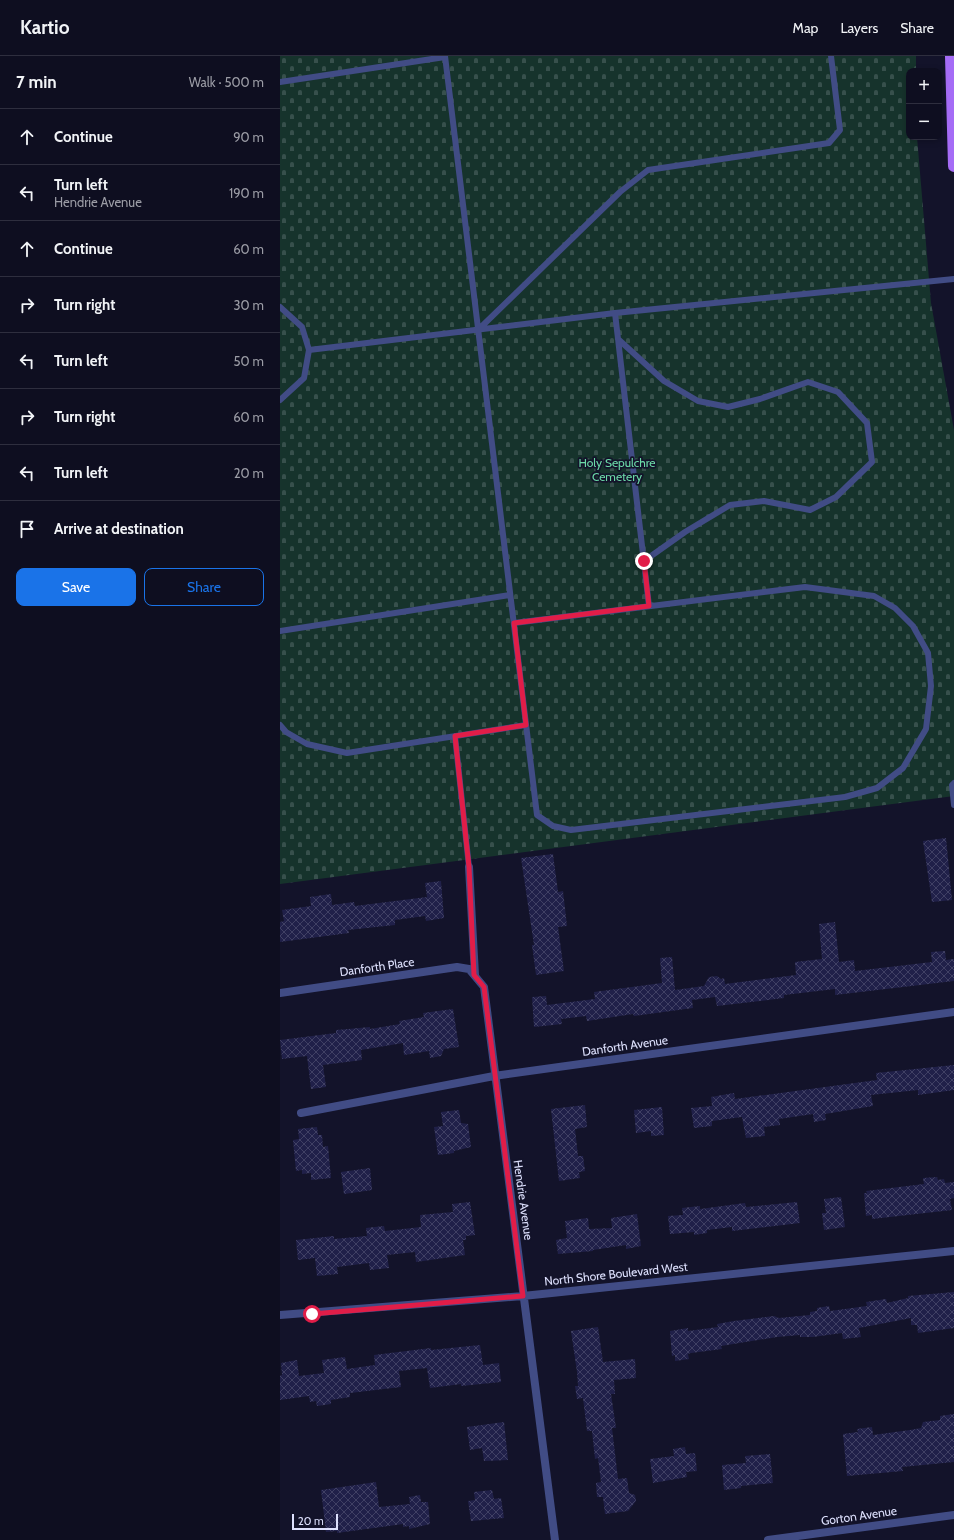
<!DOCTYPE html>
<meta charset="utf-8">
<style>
body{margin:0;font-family:Cabin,sans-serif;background:#1c1c2d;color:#f1f3f6}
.controls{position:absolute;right:12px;top:12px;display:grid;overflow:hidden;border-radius:8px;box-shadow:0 2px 6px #0003}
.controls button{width:36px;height:36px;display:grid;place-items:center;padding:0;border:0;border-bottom:1px solid #2e2e3e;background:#0e0e20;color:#f1f3f6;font:20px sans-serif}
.scale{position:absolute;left:12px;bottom:10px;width:46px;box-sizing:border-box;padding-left:4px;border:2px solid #dde0fd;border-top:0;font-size:11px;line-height:14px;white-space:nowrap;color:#dde0fd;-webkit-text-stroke:3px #13132a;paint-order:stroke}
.stop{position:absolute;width:12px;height:12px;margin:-9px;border:3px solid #e11d48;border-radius:50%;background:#fff}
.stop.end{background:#e11d48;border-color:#fff;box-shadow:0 1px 4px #0008}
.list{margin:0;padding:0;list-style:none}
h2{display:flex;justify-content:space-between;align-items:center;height:52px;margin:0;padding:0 16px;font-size:17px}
h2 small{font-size:13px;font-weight:400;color:#9b9ca5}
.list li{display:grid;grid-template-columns:26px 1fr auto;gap:12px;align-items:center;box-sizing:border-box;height:56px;padding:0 16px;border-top:1px solid #2e2e3e}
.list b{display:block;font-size:15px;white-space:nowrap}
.list p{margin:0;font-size:13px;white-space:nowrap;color:#9b9ca5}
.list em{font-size:13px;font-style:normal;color:#9b9ca5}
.actions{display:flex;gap:8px;padding:12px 16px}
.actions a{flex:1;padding:9px 0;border:1px solid #1a73e8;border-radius:8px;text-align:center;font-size:14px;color:#1a73e8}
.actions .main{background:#1a73e8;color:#fff}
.icon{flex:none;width:22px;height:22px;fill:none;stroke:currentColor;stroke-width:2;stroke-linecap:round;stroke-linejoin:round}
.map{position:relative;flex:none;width:674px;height:1484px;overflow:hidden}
header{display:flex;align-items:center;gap:24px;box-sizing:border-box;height:56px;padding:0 20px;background:#0e0e20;border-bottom:1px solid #2e2e3e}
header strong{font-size:19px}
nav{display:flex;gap:22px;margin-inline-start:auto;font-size:14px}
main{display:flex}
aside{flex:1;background:#0e0e20}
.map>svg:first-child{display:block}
</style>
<header>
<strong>Kartio</strong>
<nav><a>Map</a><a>Layers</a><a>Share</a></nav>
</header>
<main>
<aside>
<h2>7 min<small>Walk · 500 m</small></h2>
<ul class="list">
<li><svg class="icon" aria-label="ahead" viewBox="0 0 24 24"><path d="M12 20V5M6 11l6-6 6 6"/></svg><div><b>Continue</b></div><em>90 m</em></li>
<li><svg class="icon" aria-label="left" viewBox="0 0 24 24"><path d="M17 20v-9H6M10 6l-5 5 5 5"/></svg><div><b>Turn left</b><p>Hendrie Avenue</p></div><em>190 m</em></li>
<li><svg class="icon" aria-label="ahead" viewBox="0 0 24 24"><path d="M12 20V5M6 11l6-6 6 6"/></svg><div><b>Continue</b></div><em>60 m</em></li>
<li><svg class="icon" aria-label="right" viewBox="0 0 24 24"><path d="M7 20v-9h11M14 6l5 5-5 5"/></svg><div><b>Turn right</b></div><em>30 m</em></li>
<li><svg class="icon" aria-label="left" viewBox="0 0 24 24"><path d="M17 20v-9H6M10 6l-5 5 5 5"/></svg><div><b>Turn left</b></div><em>50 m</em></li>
<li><svg class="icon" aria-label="right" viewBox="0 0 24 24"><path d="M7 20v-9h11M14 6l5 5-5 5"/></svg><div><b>Turn right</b></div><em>60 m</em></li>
<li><svg class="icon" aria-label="left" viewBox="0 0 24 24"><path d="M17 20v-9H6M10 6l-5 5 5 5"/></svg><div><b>Turn left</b></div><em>20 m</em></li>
<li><svg class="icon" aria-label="arrive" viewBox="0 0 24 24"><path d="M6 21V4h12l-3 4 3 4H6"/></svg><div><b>Arrive at destination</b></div></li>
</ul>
<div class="actions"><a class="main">Save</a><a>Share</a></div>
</aside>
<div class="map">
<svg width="674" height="1484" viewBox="0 0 674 1484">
<defs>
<pattern id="cemetery-stones" width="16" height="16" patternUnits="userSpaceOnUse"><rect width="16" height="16" fill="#16332c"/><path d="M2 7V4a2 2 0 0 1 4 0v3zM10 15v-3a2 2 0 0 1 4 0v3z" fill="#37504c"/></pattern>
<pattern id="building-cross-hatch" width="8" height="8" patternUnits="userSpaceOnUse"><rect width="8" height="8" fill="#202049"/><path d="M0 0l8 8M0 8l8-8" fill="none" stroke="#404064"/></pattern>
</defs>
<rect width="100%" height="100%" fill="#13132a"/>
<path fill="url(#cemetery-stones)" d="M 0,0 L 636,0 L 636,15 L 629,15 L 629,81 L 637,81 L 651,247 L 674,374 L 674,740 L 0,828 Z"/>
<path fill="url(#building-cross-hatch)" d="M 666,782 L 672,844 L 652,846 L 643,785 Z
M 273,798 L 278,836 L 283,835 L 287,870 L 278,871 L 284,915 L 256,919 L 252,889 L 254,889 L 241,802 Z
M 161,825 L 164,862 L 146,865 L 145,860 L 115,864 L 115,869 L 68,874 L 69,877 L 0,886 L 0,866 L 4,865 L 2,854 L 31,850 L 30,841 L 51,838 L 52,849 L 74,846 L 75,850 L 147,841 L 145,827 Z
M 555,866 L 559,906 L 574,904 L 575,915 L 652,906 L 651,896 L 665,895 L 666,904 L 674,903 L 674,925 L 555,939 L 555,933 L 504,939 L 504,942 L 437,950 L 435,941 L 412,944 L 413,952 L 354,960 L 353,958 L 307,965 L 306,960 L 281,963 L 282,968 L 254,971 L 252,941 L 266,940 L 267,949 L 315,943 L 314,936 L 382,927 L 380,902 L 392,901 L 395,934 L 424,930 L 429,921 L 437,920 L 441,923 L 444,922 L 445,928 L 516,919 L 515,906 L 542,903 L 539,868 Z
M 173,953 L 179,991 L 164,993 L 161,1000 L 150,1002 L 149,995 L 124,999 L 123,987 L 81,994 L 82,1004 L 43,1009 L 46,1031 L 31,1033 L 27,1000 L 2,1003 L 0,984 L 56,977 L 56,974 L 68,973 L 90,971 L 90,973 L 120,968 L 119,965 L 144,961 L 143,957 Z
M 674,1009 L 674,1034 L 638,1039 L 638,1034 L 591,1039 L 593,1050 L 545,1058 L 546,1064 L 534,1066 L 533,1058 L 499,1063 L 500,1069 L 484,1071 L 485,1080 L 466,1082 L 462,1061 L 432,1065 L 432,1070 L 414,1072 L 411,1052 L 432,1050 L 431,1041 L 454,1037 L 455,1043 L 597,1024 L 596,1017 Z
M 305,1049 L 307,1071 L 295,1073 L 298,1100 L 303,1100 L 305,1115 L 299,1116 L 300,1122 L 279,1125 L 271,1053 Z
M 382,1051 L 384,1079 L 371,1080 L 371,1075 L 356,1077 L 354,1054 Z
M 179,1054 L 181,1067 L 188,1068 L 191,1091 L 174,1095 L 174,1097 L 158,1099 L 154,1071 L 163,1070 L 161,1056 Z
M 37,1071 L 38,1079 L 42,1079 L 43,1091 L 48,1090 L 51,1122 L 31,1124 L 31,1117 L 22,1118 L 22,1114 L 16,1115 L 13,1084 L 19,1083 L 18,1073 Z
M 90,1112 L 92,1134 L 64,1138 L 61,1116 Z
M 657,1121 L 658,1124 L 664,1123 L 665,1127 L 674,1126 L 674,1142 L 670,1143 L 672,1154 L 592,1163 L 592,1159 L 586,1160 L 584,1137 L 587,1137 L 586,1135 L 644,1128 L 643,1122 Z
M 561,1141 L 565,1171 L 544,1174 L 542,1157 L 546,1157 L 544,1143 Z
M 190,1146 L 195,1179 L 186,1180 L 186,1184 L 183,1184 L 185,1199 L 136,1206 L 135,1196 L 107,1199 L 109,1212 L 90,1214 L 89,1207 L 57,1211 L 58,1218 L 37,1220 L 35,1202 L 18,1204 L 16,1184 L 54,1180 L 54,1183 L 87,1180 L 86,1172 L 104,1170 L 105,1175 L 141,1171 L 140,1159 L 173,1156 L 172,1148 Z
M 517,1146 L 520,1167 L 452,1175 L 452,1171 L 427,1174 L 427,1177 L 414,1179 L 414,1176 L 390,1178 L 388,1160 L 403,1159 L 402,1152 L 420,1150 L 420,1153 L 465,1147 L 466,1151 Z
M 357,1158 L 361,1190 L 346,1193 L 346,1189 L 313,1194 L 313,1195 L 278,1198 L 276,1184 L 287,1182 L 285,1165 L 308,1162 L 309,1173 L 332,1172 L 331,1162 Z
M 674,1236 L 674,1272 L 638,1277 L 637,1269 L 631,1269 L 631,1262 L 579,1272 L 581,1281 L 563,1283 L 562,1277 L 533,1281 L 520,1281 L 520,1279 L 497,1281 L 441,1290 L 442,1293 L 411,1297 L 408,1298 L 409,1303 L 395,1305 L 395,1299 L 392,1300 L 390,1275 L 408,1272 L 408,1275 L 438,1271 L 437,1268 L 454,1265 L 494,1260 L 499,1262 L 530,1259 L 530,1256 L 537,1255 L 537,1252 L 549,1250 L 550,1255 L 587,1250 L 586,1246 L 606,1243 L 607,1247 L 628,1242 L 628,1240 Z
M 318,1271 L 323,1306 L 355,1303 L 356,1322 L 334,1324 L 335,1338 L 331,1338 L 336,1372 L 332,1372 L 338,1423 L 347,1422 L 349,1437 L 355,1439 L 356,1445 L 348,1455 L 325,1458 L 323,1441 L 317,1441 L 316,1427 L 321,1426 L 318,1402 L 315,1403 L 312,1375 L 307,1375 L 303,1342 L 297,1343 L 295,1330 L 298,1330 L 297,1316 L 291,1275 Z
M 200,1289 L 203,1309 L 219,1307 L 221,1326 L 181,1330 L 181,1328 L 150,1332 L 147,1312 L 119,1315 L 121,1331 L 70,1337 L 70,1341 L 51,1344 L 51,1348 L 37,1350 L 36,1345 L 30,1346 L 29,1340 L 0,1344 L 0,1320 L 2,1319 L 1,1307 L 17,1304 L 19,1320 L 44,1317 L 42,1304 L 65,1301 L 67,1313 L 95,1309 L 94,1299 L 151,1292 L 151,1294 Z
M 674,1358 L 674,1406 L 622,1411 L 623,1415 L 567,1420 L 563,1378 L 578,1376 L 577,1373 L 592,1371 L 593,1379 L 630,1374 L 641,1372 L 643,1366 L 660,1364 L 660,1360 Z
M 224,1366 L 228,1404 L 204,1405 L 202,1392 L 190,1394 L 187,1371 Z
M 405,1391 L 406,1398 L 415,1397 L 417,1415 L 406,1416 L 407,1421 L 373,1427 L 370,1403 L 394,1400 L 393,1393 Z
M 490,1398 L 493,1427 L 461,1430 L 461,1432 L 444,1434 L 442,1409 L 466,1407 L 465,1400 Z
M 96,1426 L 99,1451 L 130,1448 L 129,1441 L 140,1439 L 141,1446 L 148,1446 L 150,1468 L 129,1473 L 129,1470 L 123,1471 L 123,1468 L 57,1477 L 57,1475 L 46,1476 L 41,1434 Z
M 212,1434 L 214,1443 L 221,1442 L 224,1462 L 191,1465 L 188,1445 L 195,1444 L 194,1436 Z"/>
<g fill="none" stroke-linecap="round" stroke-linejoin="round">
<path stroke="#414c85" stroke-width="6" d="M 165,0 L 257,759 L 273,770 L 291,774 L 565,741 L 597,732 L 623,712 L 646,673 L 651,630 L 648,597 L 633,570 L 615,552 L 594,540 L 525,531 L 234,567
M 0,26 L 165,1
M 0,251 L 22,271 L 29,294 L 24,322 L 0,344
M 335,257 L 369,550
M 198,274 L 340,136 L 368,114 L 549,87 L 560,74 L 551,0
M 338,283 L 384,325 L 418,345 L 448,351 L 480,343 L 528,326 L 558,336 L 587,367 L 592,406 L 556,441 L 530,454 L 484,445 L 450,449 L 405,476 L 364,505
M 29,294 L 335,257 L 674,223
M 0,575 L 230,539
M 0,669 L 6,676 L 27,688 L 67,697 L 246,669
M 175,680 L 189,811
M 674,727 L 672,729 L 674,749"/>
<path stroke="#414c85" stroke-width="8" d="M 189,811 L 195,919
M 0,937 L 177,911 L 189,913 L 204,931 L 275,1484
M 21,1057 L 214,1020 L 674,956
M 0,1259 L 243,1240 L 674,1195
M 488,1484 L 674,1459"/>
<path stroke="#a56cf6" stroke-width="12" d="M 671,0 L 674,110"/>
</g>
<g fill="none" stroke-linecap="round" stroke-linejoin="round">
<path stroke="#e11d48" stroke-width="5" d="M 32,1258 L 243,1240 L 204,931 L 194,919 L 189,811 L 175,680 L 246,669 L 234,567 L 369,550 L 364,505"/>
</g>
<g text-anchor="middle" stroke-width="3.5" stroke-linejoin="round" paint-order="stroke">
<g font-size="12" fill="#6cdaa8" stroke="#13132a">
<text x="337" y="411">Holy Sepulchre<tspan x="337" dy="14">Cemetery</tspan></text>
</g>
<g font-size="12" fill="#dde0fd" stroke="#13132a">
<text transform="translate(97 911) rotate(-8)" y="4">Danforth Place</text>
<text transform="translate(345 990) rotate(-8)" y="4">Danforth Avenue</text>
<text transform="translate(243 1144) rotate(82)" y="4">Hendrie Avenue</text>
<text transform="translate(336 1218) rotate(-6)" y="4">North Shore Boulevard West</text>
<text transform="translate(579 1460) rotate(-8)" y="4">Gorton Avenue</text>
</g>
</g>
</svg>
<div class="controls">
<button>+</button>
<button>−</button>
</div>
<div class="scale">20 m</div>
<div class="stop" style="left:32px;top:1258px"></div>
<div class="stop end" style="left:364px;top:505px"></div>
</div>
</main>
